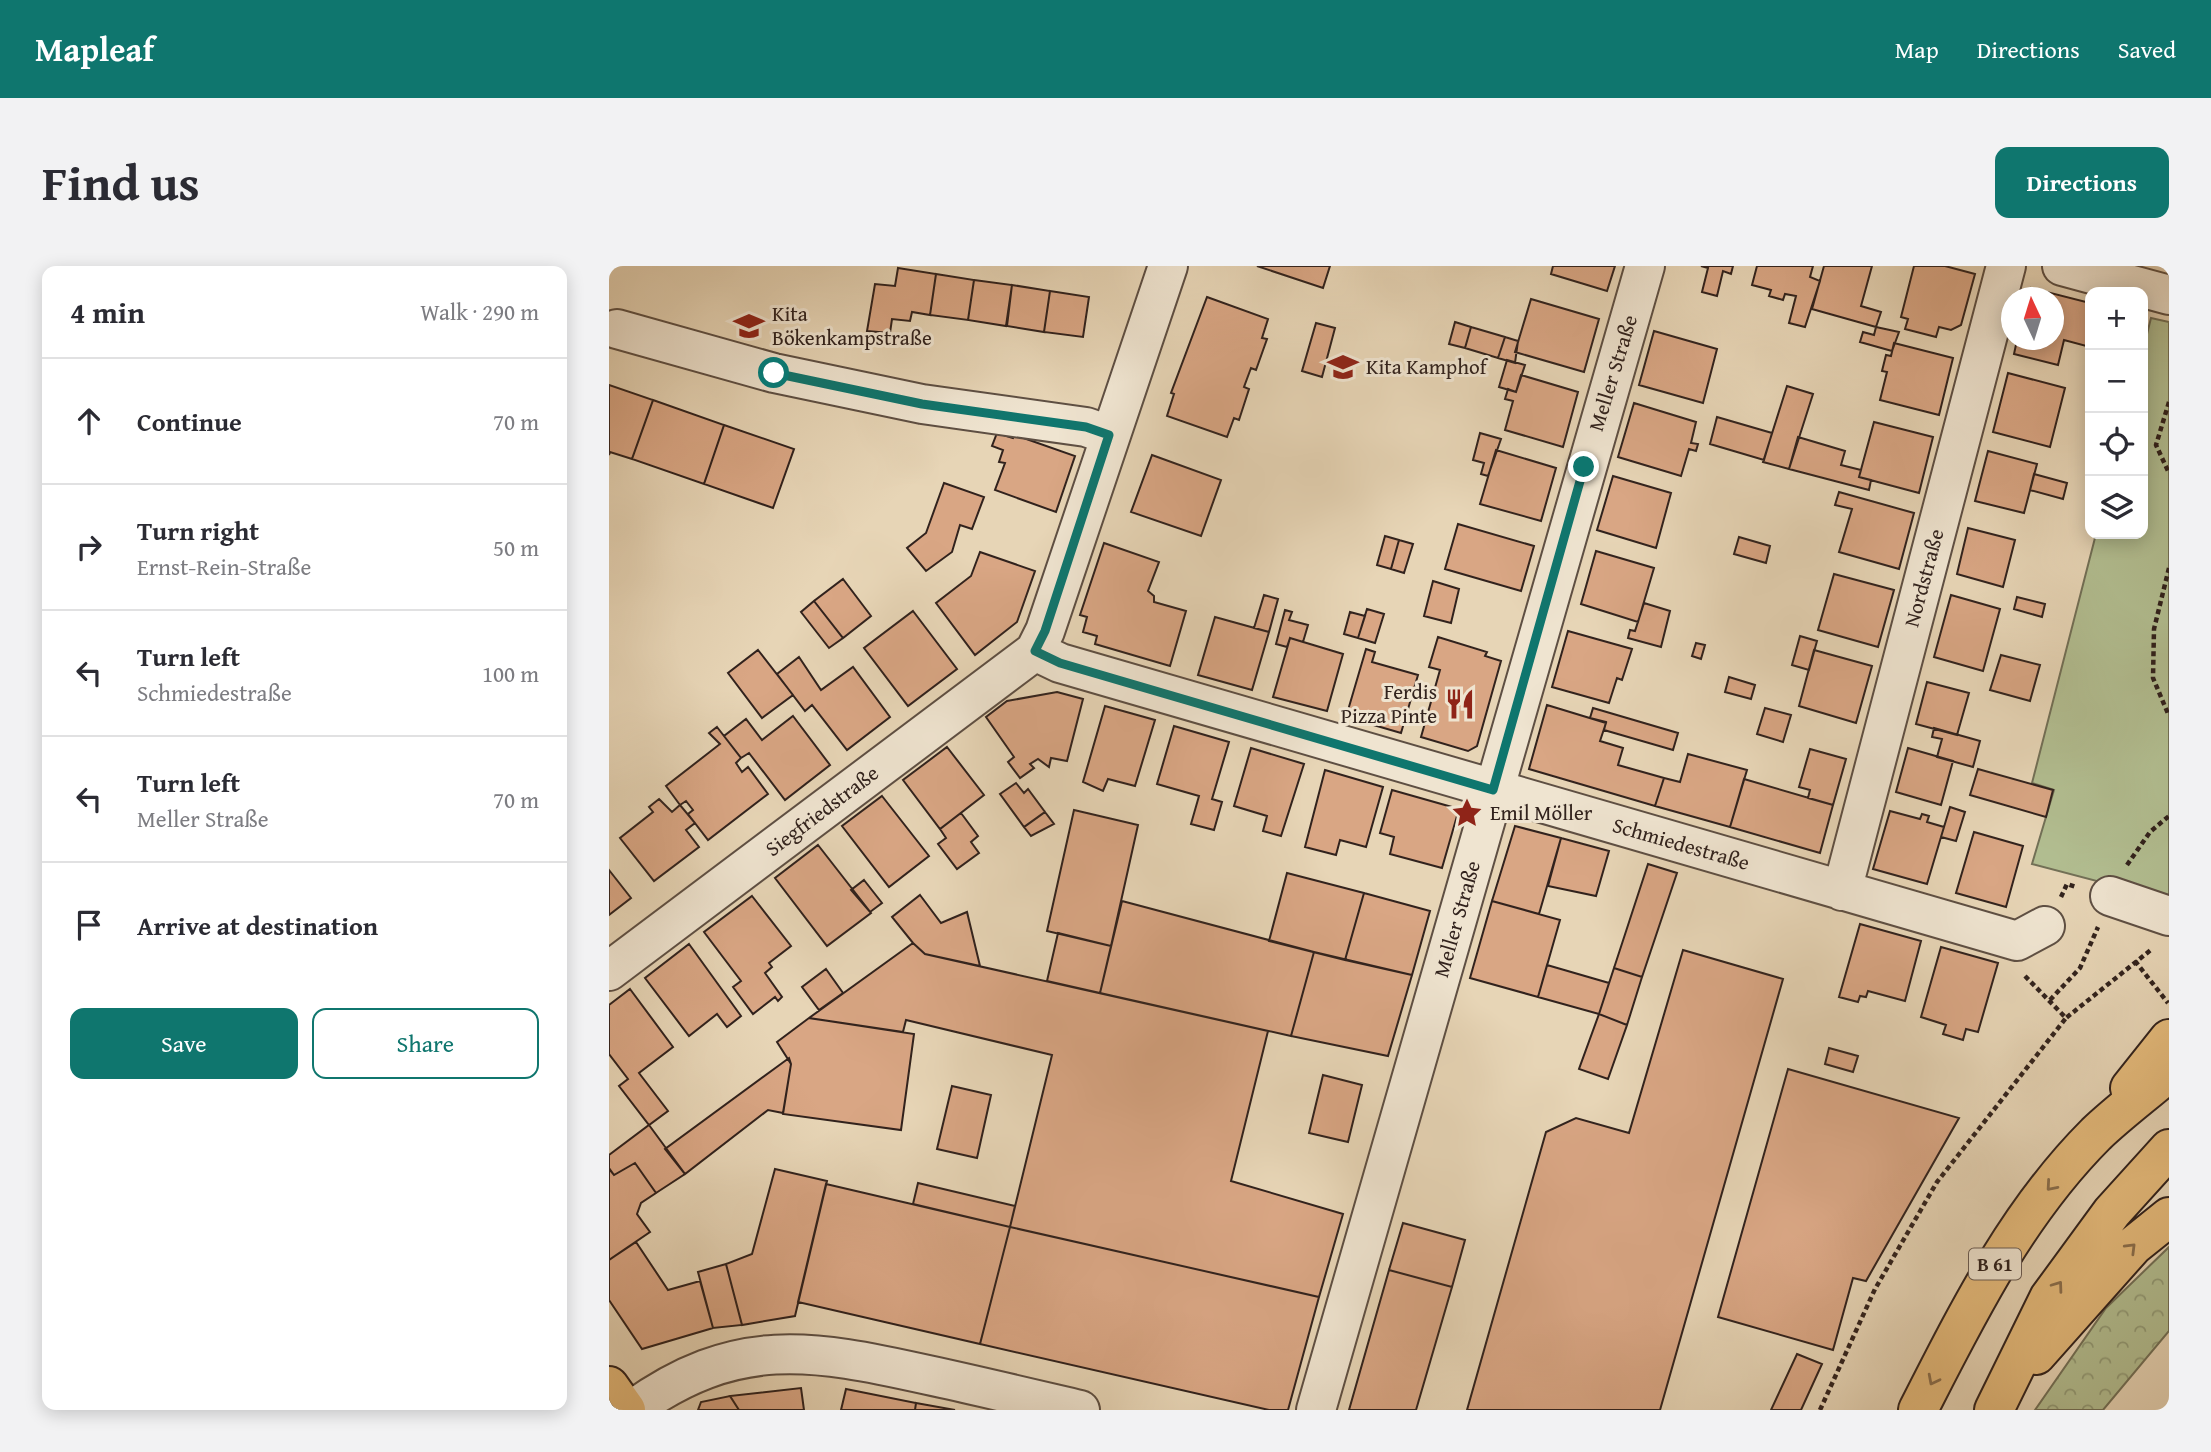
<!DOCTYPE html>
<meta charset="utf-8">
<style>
body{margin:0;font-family:"Gentium Book Plus",serif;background:#f2f2f3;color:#2b2b33}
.controls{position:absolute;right:21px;top:21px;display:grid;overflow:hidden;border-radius:14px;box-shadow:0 4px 18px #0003}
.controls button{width:63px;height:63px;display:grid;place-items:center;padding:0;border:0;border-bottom:2px solid #e1e1e2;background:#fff;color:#2b2b33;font:35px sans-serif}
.compass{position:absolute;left:1392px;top:21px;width:63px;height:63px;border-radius:50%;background:#fff;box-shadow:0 4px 18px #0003;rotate:356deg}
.stop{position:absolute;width:21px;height:21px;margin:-16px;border:5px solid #0f766e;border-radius:50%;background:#fff}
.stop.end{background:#0f766e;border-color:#fff;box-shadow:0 2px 7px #0008}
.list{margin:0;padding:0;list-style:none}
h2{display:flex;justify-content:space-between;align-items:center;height:91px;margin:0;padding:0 28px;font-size:30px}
h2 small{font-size:23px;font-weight:400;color:#7c7c81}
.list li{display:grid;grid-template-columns:46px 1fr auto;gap:21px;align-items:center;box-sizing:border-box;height:126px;padding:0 28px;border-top:2px solid #e1e1e2}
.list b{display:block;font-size:26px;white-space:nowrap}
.list p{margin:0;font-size:23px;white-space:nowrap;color:#7c7c81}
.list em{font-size:23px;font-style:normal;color:#7c7c81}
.actions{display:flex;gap:14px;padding:21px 28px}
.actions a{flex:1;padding:16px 0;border:2px solid #0f766e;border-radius:14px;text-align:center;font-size:24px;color:#0f766e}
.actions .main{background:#0f766e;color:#fff}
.icon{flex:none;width:38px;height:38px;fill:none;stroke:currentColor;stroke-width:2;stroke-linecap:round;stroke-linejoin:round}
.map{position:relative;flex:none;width:1560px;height:1144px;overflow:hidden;border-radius:14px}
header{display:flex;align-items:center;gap:42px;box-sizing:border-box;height:98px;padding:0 35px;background:#0f766e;color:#fff}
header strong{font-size:33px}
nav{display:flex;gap:38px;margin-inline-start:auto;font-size:24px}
.intro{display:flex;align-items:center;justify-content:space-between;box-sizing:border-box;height:168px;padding:0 42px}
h1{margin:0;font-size:49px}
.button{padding:18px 32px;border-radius:14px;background:#0f766e;color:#fff;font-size:24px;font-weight:700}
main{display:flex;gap:42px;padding:0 42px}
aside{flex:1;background:#fff;border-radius:14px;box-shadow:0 4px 18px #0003}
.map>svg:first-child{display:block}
</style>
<header>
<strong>Mapleaf</strong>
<nav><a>Map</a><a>Directions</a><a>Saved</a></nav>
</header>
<div class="intro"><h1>Find us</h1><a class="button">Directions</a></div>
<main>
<aside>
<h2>4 min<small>Walk · 290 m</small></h2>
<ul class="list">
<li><svg class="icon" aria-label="ahead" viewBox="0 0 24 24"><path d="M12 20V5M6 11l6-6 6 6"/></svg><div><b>Continue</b></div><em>70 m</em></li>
<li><svg class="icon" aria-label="right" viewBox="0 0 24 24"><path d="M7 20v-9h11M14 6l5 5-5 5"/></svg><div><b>Turn right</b><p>Ernst-Rein-Straße</p></div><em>50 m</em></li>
<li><svg class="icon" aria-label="left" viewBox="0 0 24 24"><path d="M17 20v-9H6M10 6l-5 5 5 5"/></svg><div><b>Turn left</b><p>Schmiedestraße</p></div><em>100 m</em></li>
<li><svg class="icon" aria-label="left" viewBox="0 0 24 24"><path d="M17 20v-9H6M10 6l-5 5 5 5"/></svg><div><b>Turn left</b><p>Meller Straße</p></div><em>70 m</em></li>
<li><svg class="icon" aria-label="arrive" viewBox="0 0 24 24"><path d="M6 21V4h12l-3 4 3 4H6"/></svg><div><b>Arrive at destination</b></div></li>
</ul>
<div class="actions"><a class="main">Save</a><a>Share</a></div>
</aside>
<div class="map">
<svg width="1560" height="1144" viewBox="0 0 1560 1144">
<defs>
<pattern id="forest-crowns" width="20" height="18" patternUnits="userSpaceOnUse" patternTransform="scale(1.75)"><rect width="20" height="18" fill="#b2be91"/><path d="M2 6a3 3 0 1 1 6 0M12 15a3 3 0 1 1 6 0" fill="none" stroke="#919a76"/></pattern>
</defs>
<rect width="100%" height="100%" fill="#e7d5b6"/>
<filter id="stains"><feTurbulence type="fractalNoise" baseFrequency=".00286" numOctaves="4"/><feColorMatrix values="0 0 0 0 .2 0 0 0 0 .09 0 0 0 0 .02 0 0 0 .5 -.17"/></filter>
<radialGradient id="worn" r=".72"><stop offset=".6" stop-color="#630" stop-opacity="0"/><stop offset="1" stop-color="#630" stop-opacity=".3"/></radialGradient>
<path fill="url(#forest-crowns)" stroke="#727057" stroke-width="2" d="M 1560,981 L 1560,1065 L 1494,1144 L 1426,1144 L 1497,1042 Z"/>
<path fill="#b2be91" stroke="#727057" stroke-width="2" d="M 1542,52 L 1560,56 L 1560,634 L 1423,598 L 1445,524 L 1423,517 L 1487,268 L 1534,268 L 1534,84 Z"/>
<path fill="#d9a684" stroke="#31221d" stroke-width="2" d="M 648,0 L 721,0 L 714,22 Z
M 944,0 L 1006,0 L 998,25 L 942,8 Z
M 1092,0 L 1124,0 L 1122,8 L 1114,5 L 1108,30 L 1093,26 L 1099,2 Z
M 1148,0 L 1204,0 L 1201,11 L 1211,15 L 1196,61 L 1180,57 L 1187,30 L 1176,28 L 1174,34 L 1160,30 L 1162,24 L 1143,19 Z
M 1215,0 L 1263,0 L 1252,40 L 1272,46 L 1267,61 L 1203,43 Z
M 1305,0 L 1336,0 L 1366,8 L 1352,59 L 1342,64 L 1330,61 L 1327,71 L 1296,63 L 1299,53 L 1292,51 Z
M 289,2 L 327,8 L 321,49 L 303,46 L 301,55 L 283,53 L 281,67 L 258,65 L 266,18 L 286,20 Z
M 327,8 L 365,14 L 359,54 L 321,49 Z
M 365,14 L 403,19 L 397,60 L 359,54 Z
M 403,19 L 441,25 L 435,66 L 398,60 Z
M 1422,22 L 1481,37 L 1481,81 L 1455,74 L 1449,99 L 1405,88 L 1408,74 L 1444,74 L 1444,32 L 1419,32 Z
M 441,25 L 480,31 L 474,71 L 435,66 Z
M 598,31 L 659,53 L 653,72 L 658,73 L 647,104 L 642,102 L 635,121 L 640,123 L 630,154 L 625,152 L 618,171 L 558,150 L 565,128 L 562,127 Z
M 922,33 L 990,53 L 975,106 L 906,86 Z
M 846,56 L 862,61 L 856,82 L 840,78 Z
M 707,57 L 726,62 L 713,111 L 693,105 Z
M 862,61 L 896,71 L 889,92 L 856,82 Z
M 1267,61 L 1290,66 L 1283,85 L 1251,76 L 1254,66 L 1265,69 Z
M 1045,65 L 1108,83 L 1094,137 L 1030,119 Z
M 896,71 L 909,75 L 906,97 L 889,92 Z
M 1285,77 L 1344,92 L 1330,149 L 1271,134 L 1278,106 L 1273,105 L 1277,89 L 1282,90 Z
M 898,94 L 916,99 L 907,126 L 890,121 Z
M 1399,107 L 1456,122 L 1441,181 L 1384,166 Z
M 912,109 L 969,126 L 954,181 L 896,164 L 904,135 L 896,133 L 899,123 L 907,126 Z
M 0,119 L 44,134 L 23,193 L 1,186 L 0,189 Z
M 1178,120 L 1204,128 L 1180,203 L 1154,196 Z
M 44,134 L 115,159 L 95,218 L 23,193 Z
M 1025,137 L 1087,156 L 1082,177 L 1089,178 L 1087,185 L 1080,183 L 1072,210 L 1009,191 Z
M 1108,151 L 1163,167 L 1155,194 L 1101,178 Z
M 1265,156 L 1324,171 L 1310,227 L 1250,211 Z
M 115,159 L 185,183 L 164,242 L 95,218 Z
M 388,167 L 404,172 L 406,169 L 466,190 L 447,246 L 386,224 L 396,197 L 390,196 L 394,184 L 383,180 Z
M 871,167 L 892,173 L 879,210 L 872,208 L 875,197 L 864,194 Z
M 1189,171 L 1236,185 L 1232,199 L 1252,204 L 1250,211 L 1262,214 L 1260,224 L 1180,203 Z
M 887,184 L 947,202 L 932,255 L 871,238 Z
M 1379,185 L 1428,198 L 1415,247 L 1366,235 Z
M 543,189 L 612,214 L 592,270 L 522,246 Z
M 1425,208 L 1458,217 L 1454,233 L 1421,224 Z
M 1004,210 L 1062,227 L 1047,282 L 988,264 Z
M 335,217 L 375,231 L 363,263 L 351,259 L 343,286 L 317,305 L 298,282 L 317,267 Z
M 1230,226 L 1305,247 L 1290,303 L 1230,286 L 1243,243 L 1226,239 Z
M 849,258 L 925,280 L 912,325 L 836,303 Z
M 1359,262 L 1406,274 L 1394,321 L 1348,308 Z
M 776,270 L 790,274 L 782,303 L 768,299 Z
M 1130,271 L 1161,280 L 1157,297 L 1125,288 Z
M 790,274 L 804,278 L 795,307 L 782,303 Z
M 495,277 L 550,296 L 539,325 L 545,330 L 545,336 L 577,345 L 561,400 L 486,378 L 488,370 L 474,366 L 478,351 L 471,349 Z
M 987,285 L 1045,302 L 1029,356 L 972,338 Z
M 371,286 L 426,305 L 408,356 L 366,389 L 327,337 L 362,310 Z
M 1225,308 L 1285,324 L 1269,381 L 1209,364 Z
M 234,313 L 262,350 L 234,372 L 205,335 Z
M 824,315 L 850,323 L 842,357 L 815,350 Z
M 655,329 L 669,333 L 660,366 L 645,362 Z
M 1342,329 L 1391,343 L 1374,405 L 1325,391 Z
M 1408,331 L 1436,338 L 1433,351 L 1405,343 Z
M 205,335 L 234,372 L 220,382 L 192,346 Z
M 1035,337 L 1061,345 L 1052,381 L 1019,372 L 1021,364 L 1026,365 Z
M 758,343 L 775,348 L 766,377 L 749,372 Z
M 676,344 L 683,346 L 680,354 L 699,359 L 694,376 L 681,372 L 678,381 L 667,378 Z
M 304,345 L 348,403 L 299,440 L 255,382 Z
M 741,346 L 756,350 L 749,372 L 735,368 Z
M 606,351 L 660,366 L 643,424 L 589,409 Z
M 959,365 L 1023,383 L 1013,414 L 1008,412 L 1000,437 L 943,421 Z
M 1191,370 L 1208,375 L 1200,404 L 1183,399 Z
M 829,371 L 878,386 L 876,390 L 892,395 L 868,480 L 859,485 L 812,471 L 831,404 L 820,401 Z
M 681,372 L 734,388 L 718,445 L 664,431 Z
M 1087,377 L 1096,379 L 1092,393 L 1083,390 Z
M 757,383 L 766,386 L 763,396 L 809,409 L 792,467 L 737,451 Z
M 149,384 L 184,429 L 153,452 L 119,407 Z
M 1205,384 L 1263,400 L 1247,457 L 1190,440 Z
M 1392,389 L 1431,399 L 1421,435 L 1381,424 Z
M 190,391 L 212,424 L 244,401 L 281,451 L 238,484 L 203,439 L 196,445 L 168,408 Z
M 1120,411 L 1146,419 L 1142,433 L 1116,426 Z
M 1318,416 L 1360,427 L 1348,469 L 1307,458 Z
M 448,426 L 474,433 L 458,495 L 442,492 L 440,501 L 429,493 L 421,498 L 425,502 L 411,512 L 399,496 L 405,491 L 377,451 L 398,435 Z
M 938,439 L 997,457 L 991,475 L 1014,482 L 1009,499 L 1055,512 L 1046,540 L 920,503 Z
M 496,440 L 546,454 L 526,520 L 499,513 L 494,525 L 474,516 Z
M 984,442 L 1069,467 L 1064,484 L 995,464 L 997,456 L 981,452 Z
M 1156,442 L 1182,449 L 1174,476 L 1148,468 Z
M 184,450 L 221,499 L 176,534 L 140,487 L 132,492 L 115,470 L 137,453 L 153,474 Z
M 565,460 L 620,476 L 603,533 L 613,536 L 605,564 L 582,558 L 590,530 L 548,518 Z
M 108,461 L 132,492 L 127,497 L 133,506 L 139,501 L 159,528 L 99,574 L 79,548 L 84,544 L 77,535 L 71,539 L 57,520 L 111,478 L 100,467 Z
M 1325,462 L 1371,475 L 1364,501 L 1328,491 L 1333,473 L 1323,471 Z
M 338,481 L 375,529 L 331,563 L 294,514 Z
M 642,482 L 695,498 L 672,570 L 654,565 L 658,550 L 625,540 Z
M 1299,482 L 1344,495 L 1332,539 L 1287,526 Z
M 1201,483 L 1237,493 L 1224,539 L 1199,532 L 1201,524 L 1190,521 Z
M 1079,488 L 1138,504 L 1121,561 L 1046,540 L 1055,512 L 1071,516 Z
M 1369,503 L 1444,524 L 1437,551 L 1361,529 Z
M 716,504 L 774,521 L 757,581 L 731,574 L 727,589 L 696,581 Z
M 1135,513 L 1224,539 L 1211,587 L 1121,561 Z
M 407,517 L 415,527 L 419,523 L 436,546 L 415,561 L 391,528 Z
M 783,524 L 850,543 L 833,602 L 781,588 L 785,571 L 771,567 Z
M 273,530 L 320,590 L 280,621 L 233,560 Z
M 50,533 L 63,546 L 71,539 L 86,557 L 77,564 L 90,581 L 45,615 L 11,572 L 44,546 L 40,541 Z
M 1341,541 L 1356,546 L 1347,575 L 1332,571 Z
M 465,544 L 529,559 L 502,680 L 438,665 Z
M 1281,545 L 1311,553 L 1313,548 L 1320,550 L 1318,556 L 1335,561 L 1318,618 L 1264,603 Z
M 436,546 L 445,558 L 422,570 L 415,561 Z
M 352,547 L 369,570 L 362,576 L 370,587 L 348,603 L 329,578 L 337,572 L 331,563 Z
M 906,560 L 952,572 L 930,648 L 883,635 Z
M 1365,566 L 1414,580 L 1397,641 L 1347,627 Z
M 952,572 L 1000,585 L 987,630 L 939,620 Z
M 209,579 L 262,647 L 218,680 L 166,612 Z
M 1039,598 L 1068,607 L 1033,711 L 1005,702 Z
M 0,604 L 22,632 L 0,649 Z
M 678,607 L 755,627 L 736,694 L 660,675 Z
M 255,614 L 273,637 L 261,646 L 242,624 Z
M 755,627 L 821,645 L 803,709 L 736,694 Z
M 311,629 L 332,657 L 358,646 L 371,700 L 316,688 L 304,677 L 283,651 Z
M 143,630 L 182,680 L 160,697 L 163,701 L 156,707 L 173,731 L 169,735 L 166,731 L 144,748 L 124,721 L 132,715 L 95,666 Z
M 513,635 L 705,686 L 682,770 L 491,727 Z
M 883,635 L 951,654 L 929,731 L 861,712 Z
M 1251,658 L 1312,675 L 1296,735 L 1259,725 L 1257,731 L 1251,730 L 1249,736 L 1230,731 Z
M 449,667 L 502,680 L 491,727 L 438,715 Z
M 304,677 L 316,688 L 659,765 L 622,915 L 734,948 L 710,1031 L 401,961 L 443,789 L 297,754 L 294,766 L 200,752 Z
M 80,678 L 132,750 L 118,761 L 108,748 L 80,770 L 36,712 Z
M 1332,681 L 1389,697 L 1369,766 L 1357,763 L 1354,774 L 1334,768 L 1337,759 L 1312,751 Z
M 1074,684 L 1174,713 L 1051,1144 L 858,1144 L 937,866 L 967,852 L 1020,867 Z
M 705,686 L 803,709 L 779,790 L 682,770 Z
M 938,699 L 1000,717 L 990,748 L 929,731 Z
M 1005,702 L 1033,711 L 1018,759 L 990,748 Z
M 217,703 L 234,727 L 210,744 L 193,721 Z
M 21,723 L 64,781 L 30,807 L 59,845 L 40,859 L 10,820 L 19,813 L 0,788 L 0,739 Z
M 990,748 L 1018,759 L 999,813 L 970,803 Z
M 200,752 L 305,768 L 292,864 L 174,848 L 182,798 L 168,776 Z
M 1220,782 L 1249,790 L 1244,806 L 1216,798 Z
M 180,792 L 182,798 L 174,847 L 159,844 L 76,908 L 56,883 Z
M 1179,803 L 1350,852 L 1257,1015 L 1244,1012 L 1224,1084 L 1109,1051 Z
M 714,809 L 753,819 L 739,876 L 700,867 Z
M 343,820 L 382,829 L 368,892 L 328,883 Z
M 40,859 L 76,908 L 47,927 L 26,897 L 5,909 L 0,902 L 0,889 Z
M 26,897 L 47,927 L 32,937 L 28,948 L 41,966 L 0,994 L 0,903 L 5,909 Z
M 166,903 L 218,915 L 186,1050 L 133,1059 L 117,998 L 143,988 Z
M 309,917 L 406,940 L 401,961 L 304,938 Z
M 217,918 L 401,961 L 371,1078 L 189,1036 Z
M 794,957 L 856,974 L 843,1021 L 780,1004 Z
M 401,961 L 710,1031 L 679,1144 L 660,1144 L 371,1078 Z
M 27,976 L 59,1024 L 91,1015 L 104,1062 L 33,1083 L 0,1034 L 0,994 Z
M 117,998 L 133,1059 L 104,1062 L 89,1006 Z
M 780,1004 L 843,1021 L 807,1144 L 740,1144 Z
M 1188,1088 L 1213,1098 L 1192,1144 L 1162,1144 Z
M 192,1122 L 195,1144 L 130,1144 L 121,1130 Z
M 237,1123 L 307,1137 L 306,1144 L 232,1144 Z
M 121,1130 L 130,1144 L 89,1144 L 92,1136 Z
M 307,1137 L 346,1144 L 306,1144 Z"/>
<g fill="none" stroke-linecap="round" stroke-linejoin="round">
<g stroke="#5e4f43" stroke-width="42">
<path id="minor" d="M 1453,0 L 1560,29
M 8,63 L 165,107 L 313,138 L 477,161 L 500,169
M 426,385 L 451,397 L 1408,675 L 1436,660
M 1233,625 L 1397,0
M 1501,630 L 1560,650
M 0,705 L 426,385 L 436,365 L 559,0
M 23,1144 C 127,1069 202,1083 319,1109 C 370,1120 420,1132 471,1144
M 707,1144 L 1036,0"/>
</g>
<g stroke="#31221d" stroke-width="42">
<path id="major" d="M 0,1120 L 17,1144"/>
</g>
<g stroke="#31221d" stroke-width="42">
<path id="highway" d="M 1521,822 L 1560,773
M 1427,1089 L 1524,980 L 1560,951
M 1309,1144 C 1359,1046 1408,947 1487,868 C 1510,846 1536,827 1560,806
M 1385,1144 L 1440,1032 L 1503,946 L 1560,883"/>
</g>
<path stroke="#31221d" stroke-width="4.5" stroke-dasharray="5 3.5" stroke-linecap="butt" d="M 1560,136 L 1547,179 L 1560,207
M 1560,302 L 1545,363 L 1544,412 L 1560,450
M 1518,599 L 1541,566 L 1560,550
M 1452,631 L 1458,618 L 1467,621
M 1526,695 L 1559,737
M 1416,710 L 1457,752 L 1543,683
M 1441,734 L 1471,702 L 1489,661
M 1211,1144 L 1266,1023 L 1328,916 L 1457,752"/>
<use href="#minor" stroke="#efe4d0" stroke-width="38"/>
<use href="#major" stroke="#e4ba7b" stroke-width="38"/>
<use href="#highway" stroke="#e4ba7b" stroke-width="38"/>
</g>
<defs><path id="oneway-chevron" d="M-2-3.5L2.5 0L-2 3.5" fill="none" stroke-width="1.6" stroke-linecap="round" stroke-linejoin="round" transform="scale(1.75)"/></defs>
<g stroke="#8a6e4c">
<use href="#oneway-chevron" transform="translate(1442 920) rotate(131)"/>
<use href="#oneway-chevron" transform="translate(1522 982) rotate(-45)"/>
<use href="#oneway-chevron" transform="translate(1449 1020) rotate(-54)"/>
<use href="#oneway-chevron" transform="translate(1324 1114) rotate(117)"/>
</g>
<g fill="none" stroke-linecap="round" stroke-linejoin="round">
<path stroke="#0f766e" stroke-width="9" d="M 165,107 L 313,138 L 477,161 L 500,169 L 436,365 L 426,385 L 451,397 L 884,524 L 975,201"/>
</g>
<defs>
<g id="school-bare" transform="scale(2.415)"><path d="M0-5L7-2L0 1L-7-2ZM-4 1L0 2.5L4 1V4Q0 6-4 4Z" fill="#8f2418" stroke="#efe4d0" stroke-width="2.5" paint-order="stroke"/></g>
<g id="restaurant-bare" transform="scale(2.415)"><path d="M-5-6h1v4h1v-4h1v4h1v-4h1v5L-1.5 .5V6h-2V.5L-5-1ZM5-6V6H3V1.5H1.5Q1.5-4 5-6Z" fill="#8f2418" stroke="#efe4d0" stroke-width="2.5" paint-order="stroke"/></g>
<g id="sight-bare" transform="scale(2.415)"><path d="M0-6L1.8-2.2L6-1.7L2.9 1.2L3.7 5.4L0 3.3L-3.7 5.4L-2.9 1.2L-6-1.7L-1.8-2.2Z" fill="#8f2418" stroke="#efe4d0" stroke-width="2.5" paint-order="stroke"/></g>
</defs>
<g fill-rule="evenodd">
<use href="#school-bare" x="140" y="60"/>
<use href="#school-bare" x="734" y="101"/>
<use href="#restaurant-bare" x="851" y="438"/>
<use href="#sight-bare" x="858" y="547"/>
</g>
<g text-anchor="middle" stroke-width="6" stroke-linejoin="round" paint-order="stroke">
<rect fill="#efe4d0" stroke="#6a5c53" stroke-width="2" x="1360" y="982.5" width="52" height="31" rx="5"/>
<g font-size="19" font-weight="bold" fill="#31221d">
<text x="1386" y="1005">B 61</text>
</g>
<g font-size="21" fill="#31221d" stroke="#efe4d0" text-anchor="start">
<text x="163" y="55">Kita<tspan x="163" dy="24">Bökenkampstraße</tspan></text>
<text x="757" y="108">Kita Kamphof</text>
<text x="828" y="433" text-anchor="end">Ferdis<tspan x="828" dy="24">Pizza Pinte</tspan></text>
<text x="881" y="554">Emil Möller</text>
</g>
<g font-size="21" fill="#31221d" stroke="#efe4d0">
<text transform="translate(1004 107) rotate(-73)" y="7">Meller Straße</text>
<text transform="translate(1315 312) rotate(-75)" y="7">Nordstraße</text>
<text transform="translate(213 545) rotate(-37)" y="7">Siegfriedstraße</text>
<text transform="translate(1072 578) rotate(16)" y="7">Schmiedestraße</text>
<text transform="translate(848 653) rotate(-74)" y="7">Meller Straße</text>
</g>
</g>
<rect width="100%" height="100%" filter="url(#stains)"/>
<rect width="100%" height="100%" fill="url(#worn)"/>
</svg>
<div class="controls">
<button>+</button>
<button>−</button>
<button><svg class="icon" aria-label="locate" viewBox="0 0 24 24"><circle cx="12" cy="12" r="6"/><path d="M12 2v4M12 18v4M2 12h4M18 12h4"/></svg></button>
<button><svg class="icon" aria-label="layers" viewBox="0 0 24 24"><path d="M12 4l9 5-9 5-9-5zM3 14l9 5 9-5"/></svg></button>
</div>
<svg class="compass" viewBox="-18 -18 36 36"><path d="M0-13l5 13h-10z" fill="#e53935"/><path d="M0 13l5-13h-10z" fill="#7c7c81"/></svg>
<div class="stop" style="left:165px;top:107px"></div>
<div class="stop end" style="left:975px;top:201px"></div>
</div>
</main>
